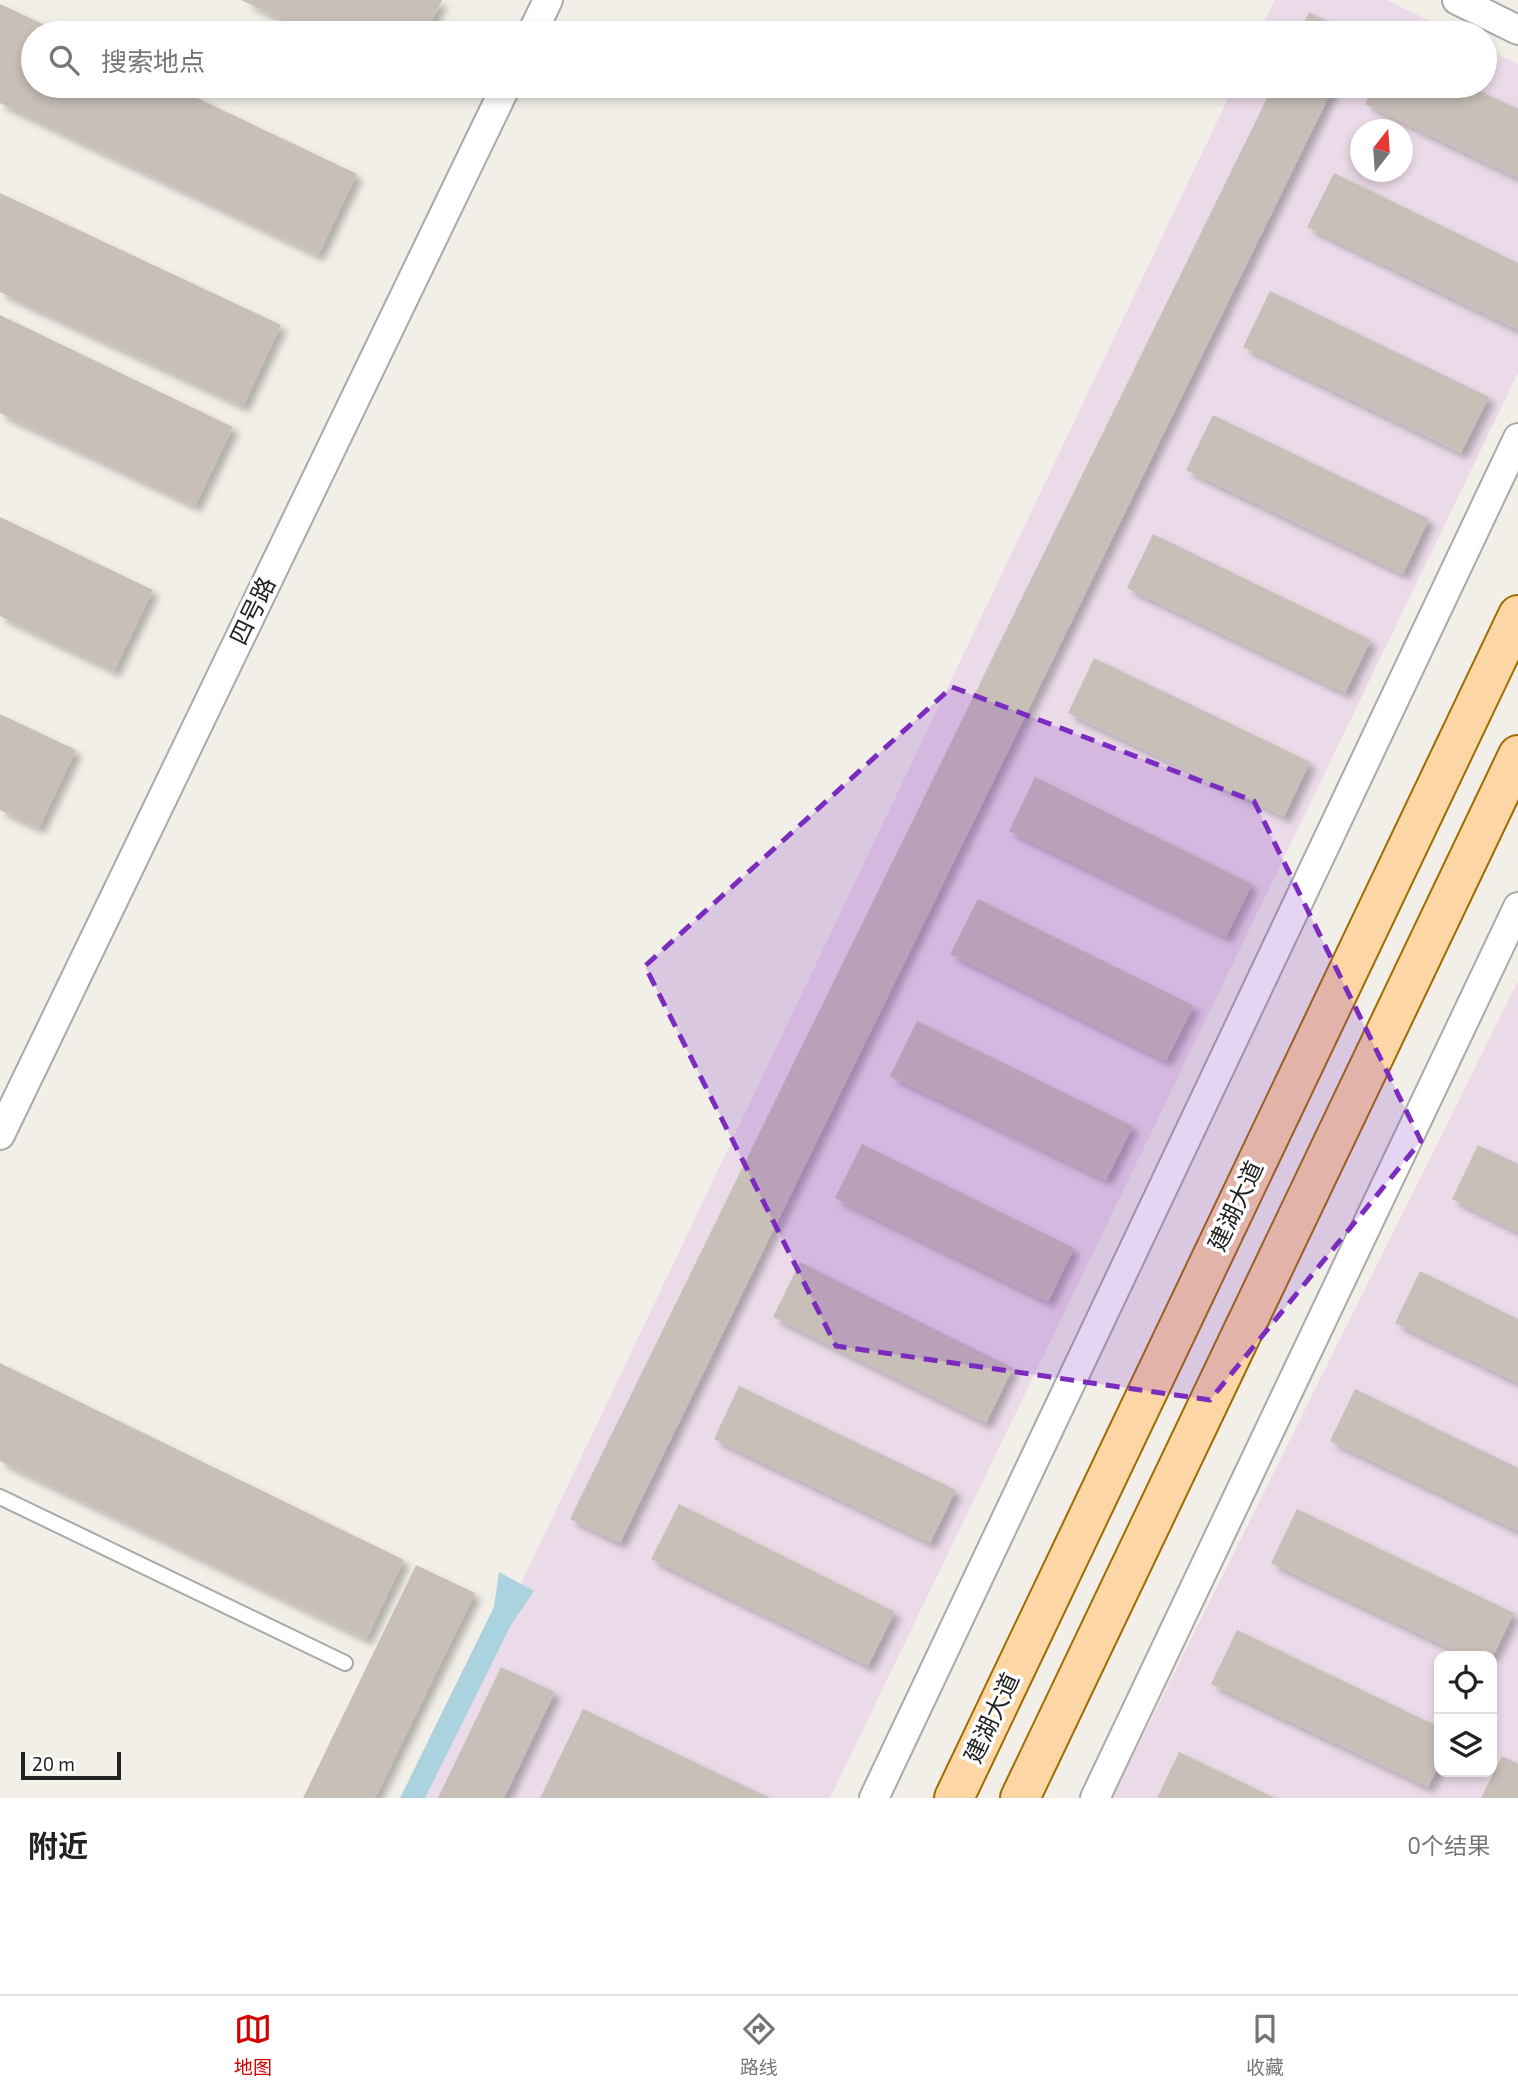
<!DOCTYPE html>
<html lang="zh">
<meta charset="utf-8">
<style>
body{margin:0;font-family:"Exo 2","Noto Sans SC",sans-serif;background:#f2f2f2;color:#222}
.controls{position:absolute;right:21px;bottom:21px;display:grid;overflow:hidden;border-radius:14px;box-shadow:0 4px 10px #0003}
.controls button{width:63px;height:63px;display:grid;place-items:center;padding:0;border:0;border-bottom:2px solid #e0e0e0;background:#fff;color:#222;font:35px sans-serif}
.compass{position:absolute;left:1350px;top:119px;width:63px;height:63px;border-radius:50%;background:#fff;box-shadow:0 4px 10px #0003;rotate:17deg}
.scale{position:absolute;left:21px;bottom:18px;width:100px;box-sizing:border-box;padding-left:7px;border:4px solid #222;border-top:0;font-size:19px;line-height:24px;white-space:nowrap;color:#222;-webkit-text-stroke:5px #fff;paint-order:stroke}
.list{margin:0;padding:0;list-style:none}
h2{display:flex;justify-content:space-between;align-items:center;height:91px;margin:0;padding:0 28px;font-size:30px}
h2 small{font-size:23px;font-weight:400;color:#767676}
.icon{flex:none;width:38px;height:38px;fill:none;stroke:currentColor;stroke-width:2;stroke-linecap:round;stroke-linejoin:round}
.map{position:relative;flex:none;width:1518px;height:1798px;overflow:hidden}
.search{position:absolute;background:#fff;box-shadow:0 4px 10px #0003;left:21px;right:21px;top:21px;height:77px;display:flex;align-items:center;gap:18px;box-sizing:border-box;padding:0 24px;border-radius:38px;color:#767676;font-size:26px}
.sheet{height:196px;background:#fff}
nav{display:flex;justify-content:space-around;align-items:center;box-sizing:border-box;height:98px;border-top:2px solid #e0e0e0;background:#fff;font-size:19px;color:#767676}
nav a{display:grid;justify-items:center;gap:4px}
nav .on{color:#d40000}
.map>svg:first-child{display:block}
</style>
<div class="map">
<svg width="1518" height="1798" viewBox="0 0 1518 1798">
<defs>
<filter id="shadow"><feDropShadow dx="6" dy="6" stdDeviation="3.5" flood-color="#0004"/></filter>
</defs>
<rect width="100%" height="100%" fill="#f2efe9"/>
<path fill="#ebdbe8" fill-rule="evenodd" d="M 1275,0 L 1387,0 L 1455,33 L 1259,33 Z
M 1485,48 L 1518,64 L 1518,373 L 830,1798 L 419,1798 L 1234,86 L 1485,86 ZM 1360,130 L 1402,130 L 1402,172 L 1360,172 Z
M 1518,981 L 1518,1798 L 1112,1798 ZM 1439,1656 L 1492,1656 L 1492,1772 L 1439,1772 Z"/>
<path fill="#aad3df" d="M 499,1572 L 534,1591 L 511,1625 L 425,1798 L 400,1798 L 494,1607 Z"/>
<path fill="#c7bfb8" filter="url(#shadow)" d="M 241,0 L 442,0 L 426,33 L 311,33 Z
M 0,4 L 62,33 L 33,33 L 33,86 L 172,86 L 357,174 L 318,255 L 0,103 Z
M 1309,12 L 1352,33 L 1299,33 Z
M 1273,86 L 1334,86 L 620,1543 L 570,1519 Z
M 1374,86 L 1469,86 L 1518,109 L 1518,178 L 1365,104 Z
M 1334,173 L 1518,263 L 1518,330 L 1307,227 Z
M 0,193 L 281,325 L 243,406 L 0,292 Z
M 1270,291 L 1489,397 L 1461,453 L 1243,347 Z
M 0,315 L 233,427 L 195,506 L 0,413 Z
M 1213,415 L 1429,519 L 1403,574 L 1186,470 Z
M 0,517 L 153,590 L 114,671 L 0,616 Z
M 1153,534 L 1371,640 L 1345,693 L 1127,588 Z
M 1094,658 L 1310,762 L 1284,817 L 1068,713 Z
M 0,714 L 76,750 L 39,828 L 0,810 Z
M 1035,777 L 1252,884 L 1226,937 L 1009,831 Z
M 978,899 L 1194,1006 L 1166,1061 L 950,954 Z
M 917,1021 L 1133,1126 L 1106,1180 L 890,1076 Z
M 862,1144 L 1074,1248 L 1048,1302 L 835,1198 Z
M 1478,1145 L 1518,1164 L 1518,1232 L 1452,1199 Z
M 800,1262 L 1013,1368 L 986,1423 L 773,1317 Z
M 1420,1271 L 1518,1319 L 1518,1383 L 1395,1323 Z
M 0,1363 L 404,1560 L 366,1639 L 0,1461 Z
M 739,1386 L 956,1490 L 930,1543 L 714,1439 Z
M 1355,1389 L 1518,1468 L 1518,1531 L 1330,1441 Z
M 679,1504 L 895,1612 L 868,1666 L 651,1559 Z
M 1297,1509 L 1514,1613 L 1493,1656 L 1466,1656 L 1271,1563 Z
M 416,1565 L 475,1593 L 375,1798 L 303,1798 Z
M 1237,1630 L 1439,1727 L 1439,1765 L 1428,1787 L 1211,1684 Z
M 501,1667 L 555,1692 L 504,1798 L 438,1798 Z
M 583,1709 L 770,1798 L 540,1798 Z
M 1179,1752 L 1275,1798 L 1157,1798 Z
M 1502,1756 L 1518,1764 L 1518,1798 L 1481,1798 Z"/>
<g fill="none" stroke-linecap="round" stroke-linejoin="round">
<g stroke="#a9a9a9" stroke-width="18">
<path id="service" d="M 0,1497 L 345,1663"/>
</g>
<g stroke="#a9a9a9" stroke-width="32">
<path id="minor" d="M 1457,0 L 1518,30
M 532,33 L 548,0
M 0,1135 L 506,86
M 874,1798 L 1518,438
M 1095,1798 L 1518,907"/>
</g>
<g stroke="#a06b00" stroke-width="42">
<path id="primary" d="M 954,1798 L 1518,615
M 1020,1798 L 1518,755"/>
</g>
<use href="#service" stroke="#fff" stroke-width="14"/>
<use href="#minor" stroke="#fff" stroke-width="28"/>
<use href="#primary" stroke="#fcd6a4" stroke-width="38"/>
</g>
<path fill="#7b2cbf" fill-opacity="0.2" stroke="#7b2cbf" stroke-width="5" stroke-dasharray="14 9" stroke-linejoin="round" d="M 952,687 L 1254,801 L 1421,1141 L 1210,1400 L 836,1346 L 645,966 Z"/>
<g text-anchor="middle" stroke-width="7" stroke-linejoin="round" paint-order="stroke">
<g font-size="24" fill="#222" stroke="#fff">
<text transform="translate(253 611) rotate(-64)" y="8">四号路</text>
<text transform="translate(1236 1206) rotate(-65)" y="8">建湖大道</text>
<text transform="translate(992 1718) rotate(-65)" y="8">建湖大道</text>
</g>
</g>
</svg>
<div class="controls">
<button><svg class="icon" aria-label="locate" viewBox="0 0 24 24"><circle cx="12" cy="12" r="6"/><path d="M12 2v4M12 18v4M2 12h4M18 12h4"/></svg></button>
<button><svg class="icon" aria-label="layers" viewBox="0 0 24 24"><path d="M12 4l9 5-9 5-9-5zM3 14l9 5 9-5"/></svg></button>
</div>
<svg class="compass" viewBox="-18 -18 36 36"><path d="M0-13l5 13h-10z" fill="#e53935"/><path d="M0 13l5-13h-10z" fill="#767676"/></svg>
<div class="scale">20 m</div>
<div class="search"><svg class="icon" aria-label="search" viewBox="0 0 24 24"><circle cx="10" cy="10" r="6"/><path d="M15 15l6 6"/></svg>搜索地点</div>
</div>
<section class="sheet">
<h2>附近<small>0个结果</small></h2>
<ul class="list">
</ul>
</section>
<nav>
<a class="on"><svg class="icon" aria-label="map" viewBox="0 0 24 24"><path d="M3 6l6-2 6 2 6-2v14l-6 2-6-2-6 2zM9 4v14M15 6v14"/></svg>地图</a>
<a><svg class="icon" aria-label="directions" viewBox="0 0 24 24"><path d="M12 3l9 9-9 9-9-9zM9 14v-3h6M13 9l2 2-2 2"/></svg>路线</a>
<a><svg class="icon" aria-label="saved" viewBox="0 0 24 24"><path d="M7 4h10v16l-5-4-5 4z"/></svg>收藏</a>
</nav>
